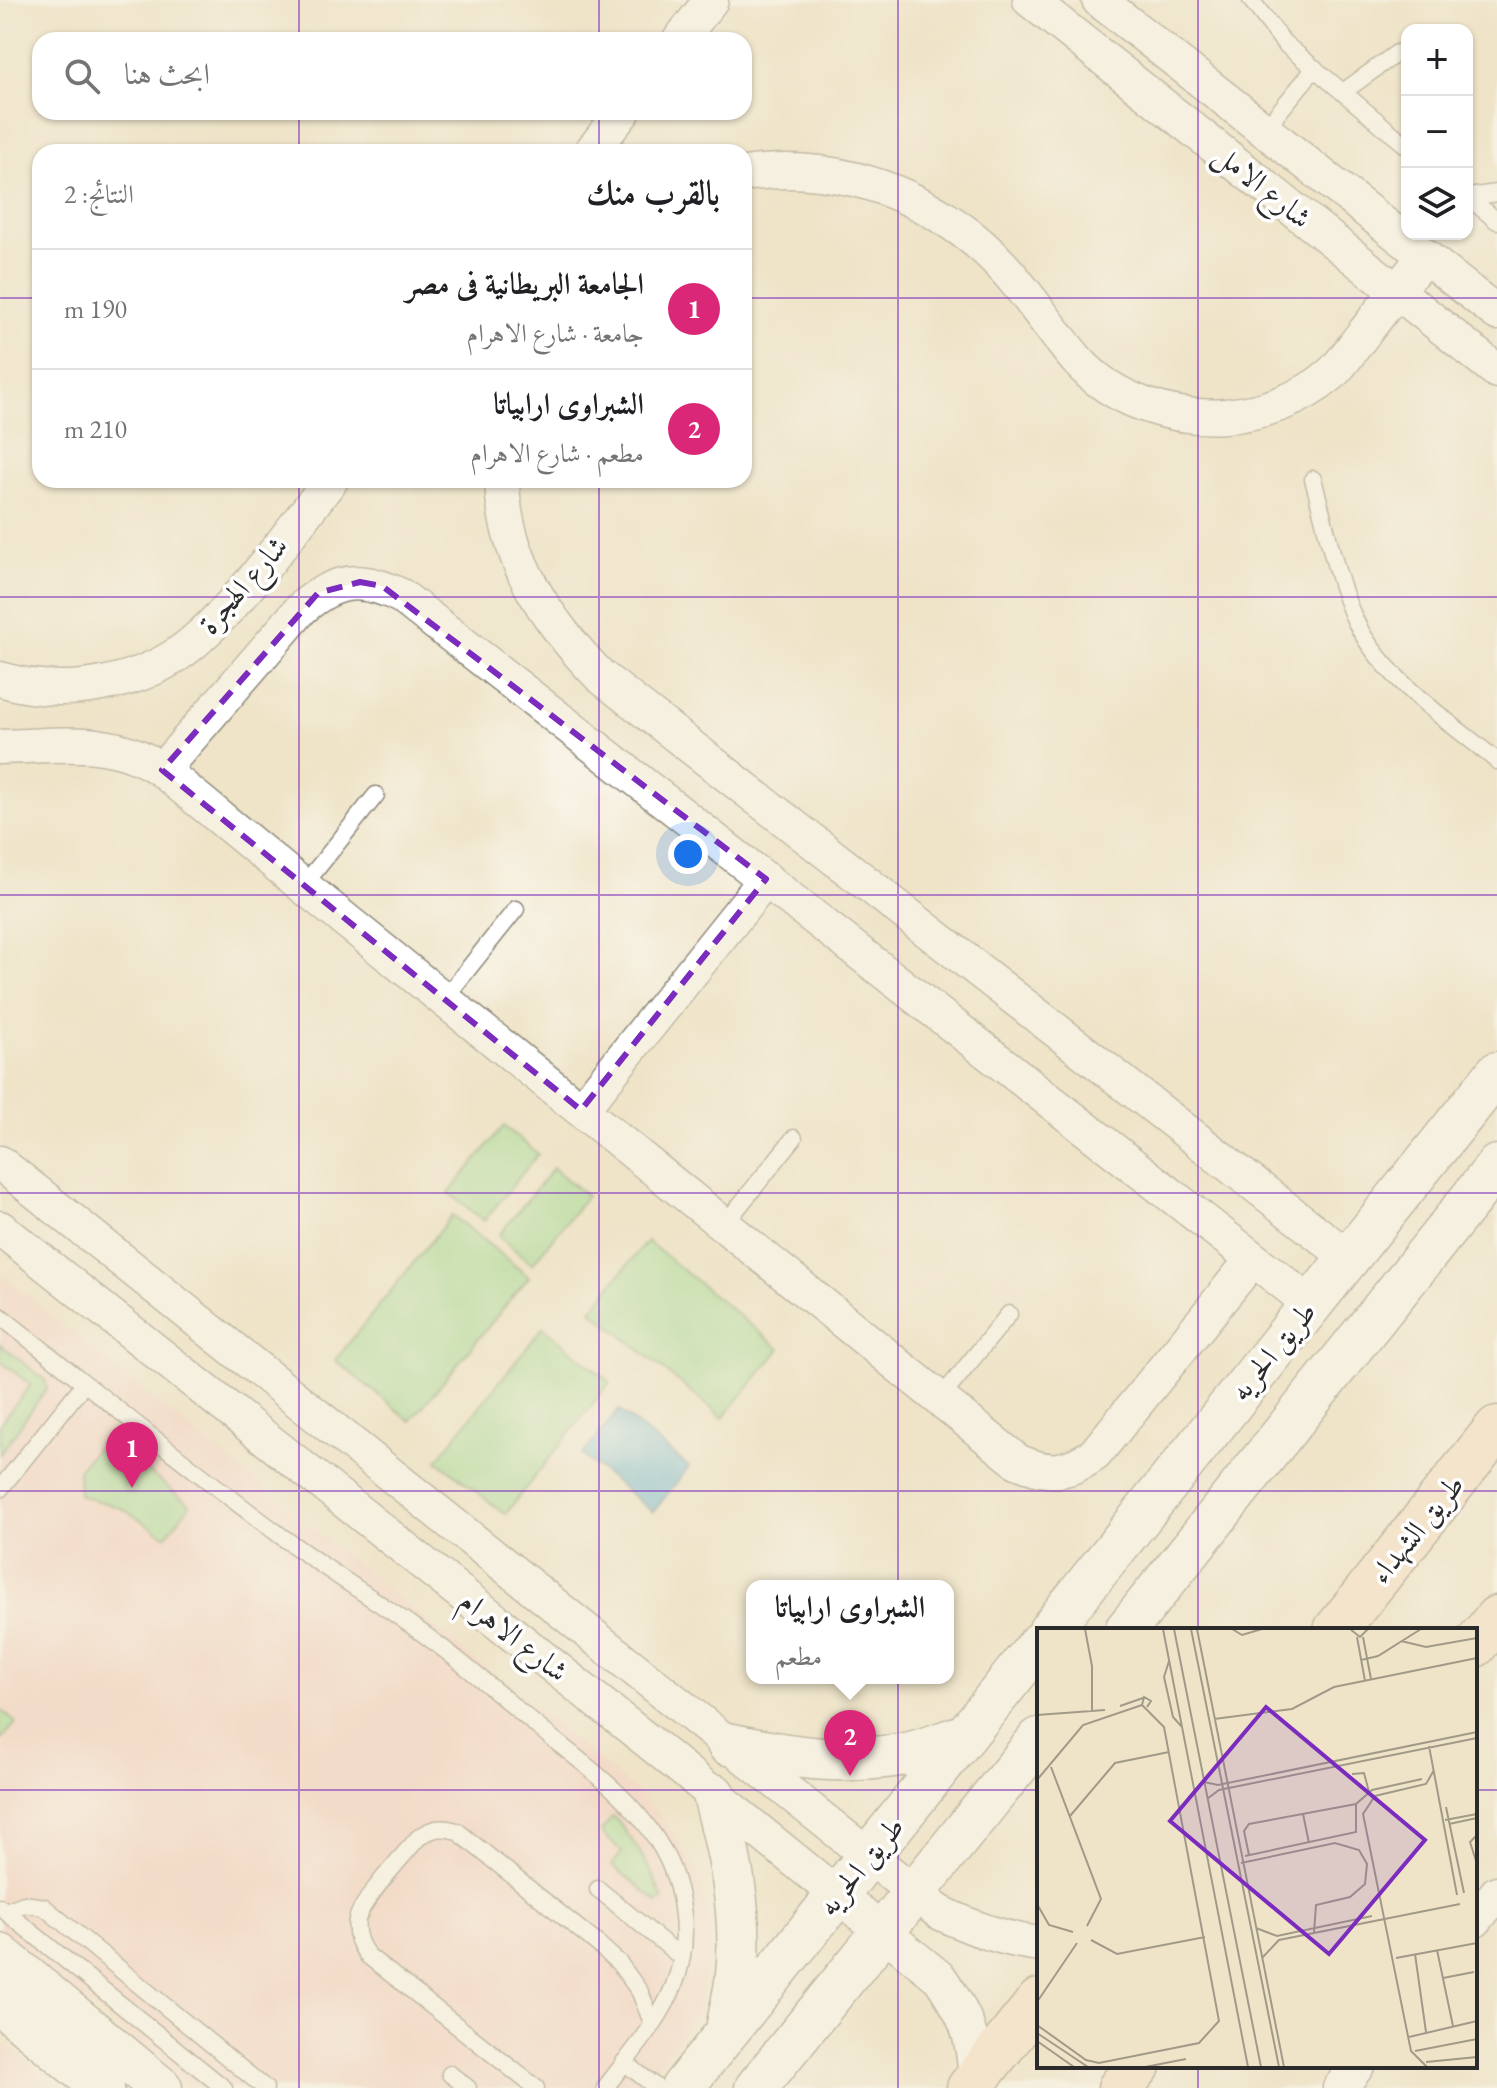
<!DOCTYPE html>
<html lang="ar">
<meta charset="utf-8">
<style>
body{margin:0;font-family:"EB Garamond",Amiri,serif;background:#f6f6f6;color:#202124;direction:rtl}
.controls{position:absolute;right:24px;top:24px;display:grid;overflow:hidden;border-radius:16px;box-shadow:0 2px 6px #0004}
.controls button{width:72px;height:72px;display:grid;place-items:center;padding:0;border:0;border-bottom:2px solid #e0e0e0;background:#fff;color:#202124;font:40px sans-serif}
.you{position:absolute;left:688px;top:854px;width:28px;height:28px;margin:-20px;border:6px solid #fff;border-radius:50%;background:#1a73e8;box-shadow:0 0 0 12px #1a73e833}
.badge{display:grid;place-items:center;width:52px;height:52px;border-radius:50%;background:#db2777;color:#fff;font-size:26px;font-weight:700}
.pin{position:absolute;translate:-50% -66px;filter:drop-shadow(0 2px 4px #0008)}
.pin::after{content:'';position:absolute;top:42px;width:28px;height:24px;background:inherit;clip-path:polygon(0 0,100% 0,50% 100%)}
.popup{position:absolute;left:746px;top:1580px;width:208px;height:104px;box-sizing:border-box;display:grid;place-content:center;border-radius:16px;background:#fff;filter:drop-shadow(0 2px 6px #0005);font-size:26px;white-space:nowrap;color:#757577}
.popup b{font-size:30px;color:#202124}
.popup::after{content:'';position:absolute;left:50%;top:100%;margin-left:-16px;border:16px solid transparent;border-top-color:#fff}
.list{margin:0;padding:0;list-style:none}
h2{display:flex;justify-content:space-between;align-items:center;height:104px;margin:0;padding:0 32px;font-size:34px}
h2 small{font-size:26px;font-weight:400;color:#757577}
.list li{display:grid;grid-template-columns:52px 1fr auto;gap:24px;align-items:center;box-sizing:border-box;height:120px;padding:0 32px;border-top:2px solid #e0e0e0}
.list b{display:block;font-size:30px;white-space:nowrap}
.list p{margin:0;font-size:26px;white-space:nowrap;color:#757577}
.list em{font-size:26px;font-style:normal;color:#757577}
.icon{flex:none;width:44px;height:44px;fill:none;stroke:currentColor;stroke-width:2;stroke-linecap:round;stroke-linejoin:round}
.map{position:relative;flex:none;width:1497px;height:2088px;overflow:hidden;direction:ltr}
.search{position:absolute;background:#fff;box-shadow:0 2px 6px #0004;left:32px;top:32px;width:720px;height:88px;display:flex;align-items:center;gap:20px;box-sizing:border-box;padding:0 28px;border-radius:24px;color:#757577;font-size:30px}
.panel{position:absolute;background:#fff;box-shadow:0 2px 6px #0004;left:32px;top:144px;width:720px;height:344px;border-radius:24px;direction:rtl}
.map>svg:first-child{display:block}
</style>
<div class="map">
<svg width="1497" height="2088" viewBox="0 0 1497 2088">
<rect width="100%" height="100%" fill="#fff"/>
<filter id="ink" filterUnits="userSpaceOnUse"><feTurbulence type="fractalNoise" baseFrequency=".0125" numOctaves="2"/><feDisplacementMap in="SourceGraphic" scale="16" xChannelSelector="R" yChannelSelector="G"/><feConvolveMatrix kernelMatrix="1 2 1 2 8 2 1 2 1" color-interpolation-filters="sRGB"/></filter>
<filter id="wash" filterUnits="userSpaceOnUse"><feTurbulence type="fractalNoise" baseFrequency=".006" numOctaves="4" result="noise"/><feDisplacementMap in="SourceGraphic" scale="32" xChannelSelector="R" yChannelSelector="G"/><feGaussianBlur stdDeviation="1.8" result="paint"/><feColorMatrix in="noise" values="0 0 0 0 0 0 0 0 0 0 0 0 0 0 0 0 0 1.4 0 .05"/><feComposite in="paint" operator="in"/></filter>
<g filter="url(#wash)">
<rect width="100%" height="100%" fill="#efe4c8"/>
<path fill="#f7d1c7" d="M 0,1274 L 641,1795 L 660,1815 L 689,1857 L 701,1887 L 709,1919 L 711,1951 L 696,2013 L 642,2088 L 192,2088 L 0,1931 Z
M 0,2040 L 56,2088 L 0,2088 Z"/>
<path fill="#9bdb91" stroke="#63835e" stroke-width="2" d="M 504,1126 L 538,1154 L 484,1221 L 449,1193 Z
M 553,1168 L 587,1196 L 532,1264 L 498,1236 Z
M 452,1215 L 529,1277 L 411,1421 L 335,1360 Z
M 647,1241 L 780,1349 L 723,1418 L 591,1310 Z
M 543,1327 L 610,1382 L 505,1514 L 437,1460 Z
M 0,1344 L 45,1380 L 47,1388 L 0,1454 L 0,1423 L 31,1385 L 0,1361 Z
M 105,1437 L 190,1505 L 166,1536 L 121,1508 L 79,1495 L 78,1470 Z
M 0,1709 L 16,1723 L 0,1741 Z
M 613,1816 C 635,1841 651,1868 663,1899 L 658,1903 L 612,1865 L 622,1852 L 601,1832 Z"/>
<path fill="#56b1d4" stroke="#406e80" stroke-width="2" d="M 619,1410 L 689,1467 L 653,1512 L 582,1455 Z"/>
</g>
<g filter="url(#ink)">
<g fill="none" stroke-linecap="round" stroke-linejoin="round">
<g stroke="#8d887a" stroke-width="19">
<path id="service" d="M 1251,0 L 1284,43 L 1407,146
M 1343,92 L 1397,53
M 1264,130 L 1315,68
M 1467,196 L 1497,221
M 1468,197 L 1497,193
M 1313,479 C 1326,525 1335,576 1355,620 C 1382,678 1449,721 1497,761
M 303,886 L 376,795
M 444,999 L 516,909
M 724,1225 L 794,1138
M 0,1316 C 94,1390 185,1465 281,1536 C 328,1571 378,1601 425,1635 C 464,1663 501,1696 538,1727 C 592,1771 660,1816 678,1888 C 701,1978 655,2022 605,2088
M 940,1399 L 1009,1314
M 0,1489 L 84,1384
M 598,1889 L 681,1957
M 0,1907 L 224,2088
M 6,1911 L 24,1904 L 44,1907 L 265,2088
M 624,2062 L 657,2088
M 450,2074 L 468,2088
M 536,2088 L 367,1955 C 359,1944 355,1933 357,1920 C 361,1900 404,1855 418,1838 C 431,1828 441,1826 457,1831 L 599,1945 L 619,1963 L 640,1992 L 653,2025"/>
</g>
<g stroke="#8d887a" stroke-width="37">
<path id="minor" d="M 1030,0 L 1497,371
M 1099,0 L 1497,313
M 680,40 L 711,0
M 591,152 L 623,112
M 744,174 C 820,163 893,182 956,226 C 1011,263 1036,312 1077,360 C 1113,401 1173,420 1225,416 C 1262,413 1301,400 1330,375 C 1342,365 1351,349 1361,337 C 1382,310 1403,283 1425,256
M 502,480 C 504,560 547,621 600,676 L 1349,1258
M 0,679 C 64,699 146,685 196,640 C 248,594 288,534 331,480
M 0,747 C 58,746 112,735 162,770 L 303,886 L 1017,1461 C 1049,1475 1066,1474 1095,1454 L 1253,1259
M 162,770 L 302,608 C 335,579 362,576 401,596 L 1311,1304
M 581,1110 L 766,879
M 0,1163 L 939,1912 C 972,1928 1002,1939 1039,1944
M 0,1228 L 649,1742 L 940,1978 C 966,2016 973,2033 976,2079
M 1475,1920 L 1497,1893
M 1340,2088 L 1357,2066"/>
</g>
<g stroke="#8d887a" stroke-width="45">
<path id="tertiary" d="M 1050,1630 L 1497,1073
M 1126,1630 L 1497,1166
M 728,1744 C 792,1758 841,1765 906,1754 C 926,1750 946,1741 966,1735
M 714,1795 C 730,1855 743,1913 737,1975 C 735,1993 730,2012 727,2030
M 0,1955 L 161,2088
M 0,2003 L 103,2088
M 682,2088 L 1039,1644
M 756,2088 L 1039,1739"/>
</g>
<g stroke="#8d887a" stroke-width="47">
<path id="secondary" d="M 1336,1630 L 1497,1428
M 1475,1645 L 1497,1618
M 969,2088 L 1039,2001
M 1120,2088 L 1138,2066"/>
</g>
<use href="#service" stroke="#fff" stroke-width="16"/>
<use href="#minor" stroke="#fff" stroke-width="34"/>
<use href="#tertiary" stroke="#fff" stroke-width="42"/>
<use href="#secondary" stroke="#fde4d0" stroke-width="44"/>
</g>
</g>
<path d="M0 0H1497V2088H0ZM 360,582 L 382,586 L 766,879 L 581,1110 L 162,770 L 318,593 Z" fill="#efe4c8" fill-opacity=".55" fill-rule="evenodd"/>
<path fill="none" stroke="#7b2cbf" stroke-width="6" stroke-dasharray="16 10" stroke-linejoin="round" d="M 360,582 L 382,586 L 766,879 L 581,1110 L 162,770 L 318,593 Z"/>
<path fill="none" stroke="#7b2cbf" stroke-width="2" stroke-opacity="0.55" d="M 299,0 L 299,40M 599,0 L 599,40M 898,0 L 898,2088M 1198,0 L 1198,1630M 299,112 L 299,152M 599,112 L 599,152M 0,298 L 40,298M 744,298 L 1497,298M 299,480 L 299,2088M 599,480 L 599,2088M 0,597 L 1497,597M 0,895 L 1497,895M 0,1193 L 1497,1193M 0,1491 L 1497,1491M 0,1790 L 1039,1790M 1475,1790 L 1497,1790M 1198,2066 L 1198,2088"/>
<g text-anchor="middle" stroke-width="7" stroke-linejoin="round" paint-order="stroke">
<g font-size="30" fill="#2b2b2b" stroke="#fff">
<text transform="translate(1263 186) rotate(39)" y="10">شارع الامل</text>
<text transform="translate(243 585) rotate(-49)" y="10">شارع الهجرة</text>
<text transform="translate(1273 1351) rotate(-51)" y="10">طريق الحريه</text>
<text transform="translate(1417 1529) rotate(-51)" y="10">طريق الشهداء</text>
<text transform="translate(514 1636) rotate(38)" y="10">شارع الاهرام</text>
<text transform="translate(861 1866) rotate(-51)" y="10">طريق الحريه</text>
</g>
</g>
<g transform="translate(1037 1628)">
<rect width="440" height="440" fill="#efe4c8"/>
<path fill="none" stroke="#a19a89" stroke-width="2" d="M 48,1 L 55,38 L 55,84M 126,1 L 211,439M 137,1 L 224,439M 154,1 L 242,439M 160,1 L 247,439M 195,1 L 205,7 L 225,1M 313,1 L 323,9 L 331,1M 320,9 L 328,53M 326,9 L 334,51M 364,13 L 389,19 L 440,10M 324,32 L 341,28 L 384,1M 132,33 L 127,49 L 136,89 L 145,99M 83,78 L 106,70M 0,87 L 68,82M 177,91 L 255,81 L 297,59 L 440,30M 392,118 L 420,267M 14,139 L 64,271 L 50,298M 315,146 L 327,145 L 332,164M 0,152 L 46,97 L 105,77M 167,154 L 181,157 L 440,104M 170,171 L 182,162 L 440,110M 409,179 L 427,265M 266,186 L 272,215M 33,188 L 78,135 L 132,124M 408,192 L 440,186M 412,196 L 440,190M 212,227 L 207,203 L 212,196 L 319,176 L 335,162 L 385,151M 208,228 L 319,204 L 319,176M 204,235 L 298,215 L 322,222 L 330,236 L 328,256 L 313,269 L 279,277 L 277,304M 440,236 L 433,214 L 440,207M 0,276 L 12,297 L 36,304M 219,300 L 240,308 L 335,288M 54,312 L 80,326 L 168,309M 400,322 L 416,398M 378,326 L 389,404M 225,330 L 242,312 L 423,276M 359,330 L 440,315M 440,340 L 440,375M 406,350 L 437,344M 0,374 L 40,315M 0,397 L 49,432 L 62,435 L 162,415 L 182,393 L 127,99 L 105,77 L 107,69 L 114,73 L 110,79M 0,405 L 51,439M 372,409 L 440,393M 0,413 L 37,439M 378,423 L 440,411M 389,434 L 440,429M 108,439 L 149,431M 390,439 L 374,423 L 326,186 L 338,168 L 389,156 L 397,142"/>
<path fill="#7b2cbf" fill-opacity="0.15" stroke="#7b2cbf" stroke-width="4" d="M 229,79 L 388,212 L 292,326 L 133,193 Z"/>
<rect width="440" height="440" fill="none" stroke="#2b2b2b" stroke-width="4"/>
</g>
</svg>
<div class="controls">
<button>+</button>
<button>−</button>
<button><svg class="icon" aria-label="layers" viewBox="0 0 24 24"><path d="M12 4l9 5-9 5-9-5zM3 14l9 5 9-5"/></svg></button>
</div>
<div class="you"></div>
<div class="pin badge" style="left:132px;top:1488px">1</div>
<div class="pin badge" style="left:850px;top:1776px">2</div>
<div class="popup"><b>الشبراوى ارابياتا</b>مطعم</div>
<div class="search"><svg class="icon" aria-label="search" viewBox="0 0 24 24"><circle cx="10" cy="10" r="6"/><path d="M15 15l6 6"/></svg>ابحث هنا</div>
<section class="panel">
<h2>بالقرب منك<small>النتائج: 2</small></h2>
<ul class="list">
<li><span class="badge">1</span><div><b>الجامعة البريطانية فى مصر</b><p>جامعة · شارع الاهرام</p></div><em>190 m</em></li>
<li><span class="badge">2</span><div><b>الشبراوى ارابياتا</b><p>مطعم · شارع الاهرام</p></div><em>210 m</em></li>
</ul>
</section>
</div>
